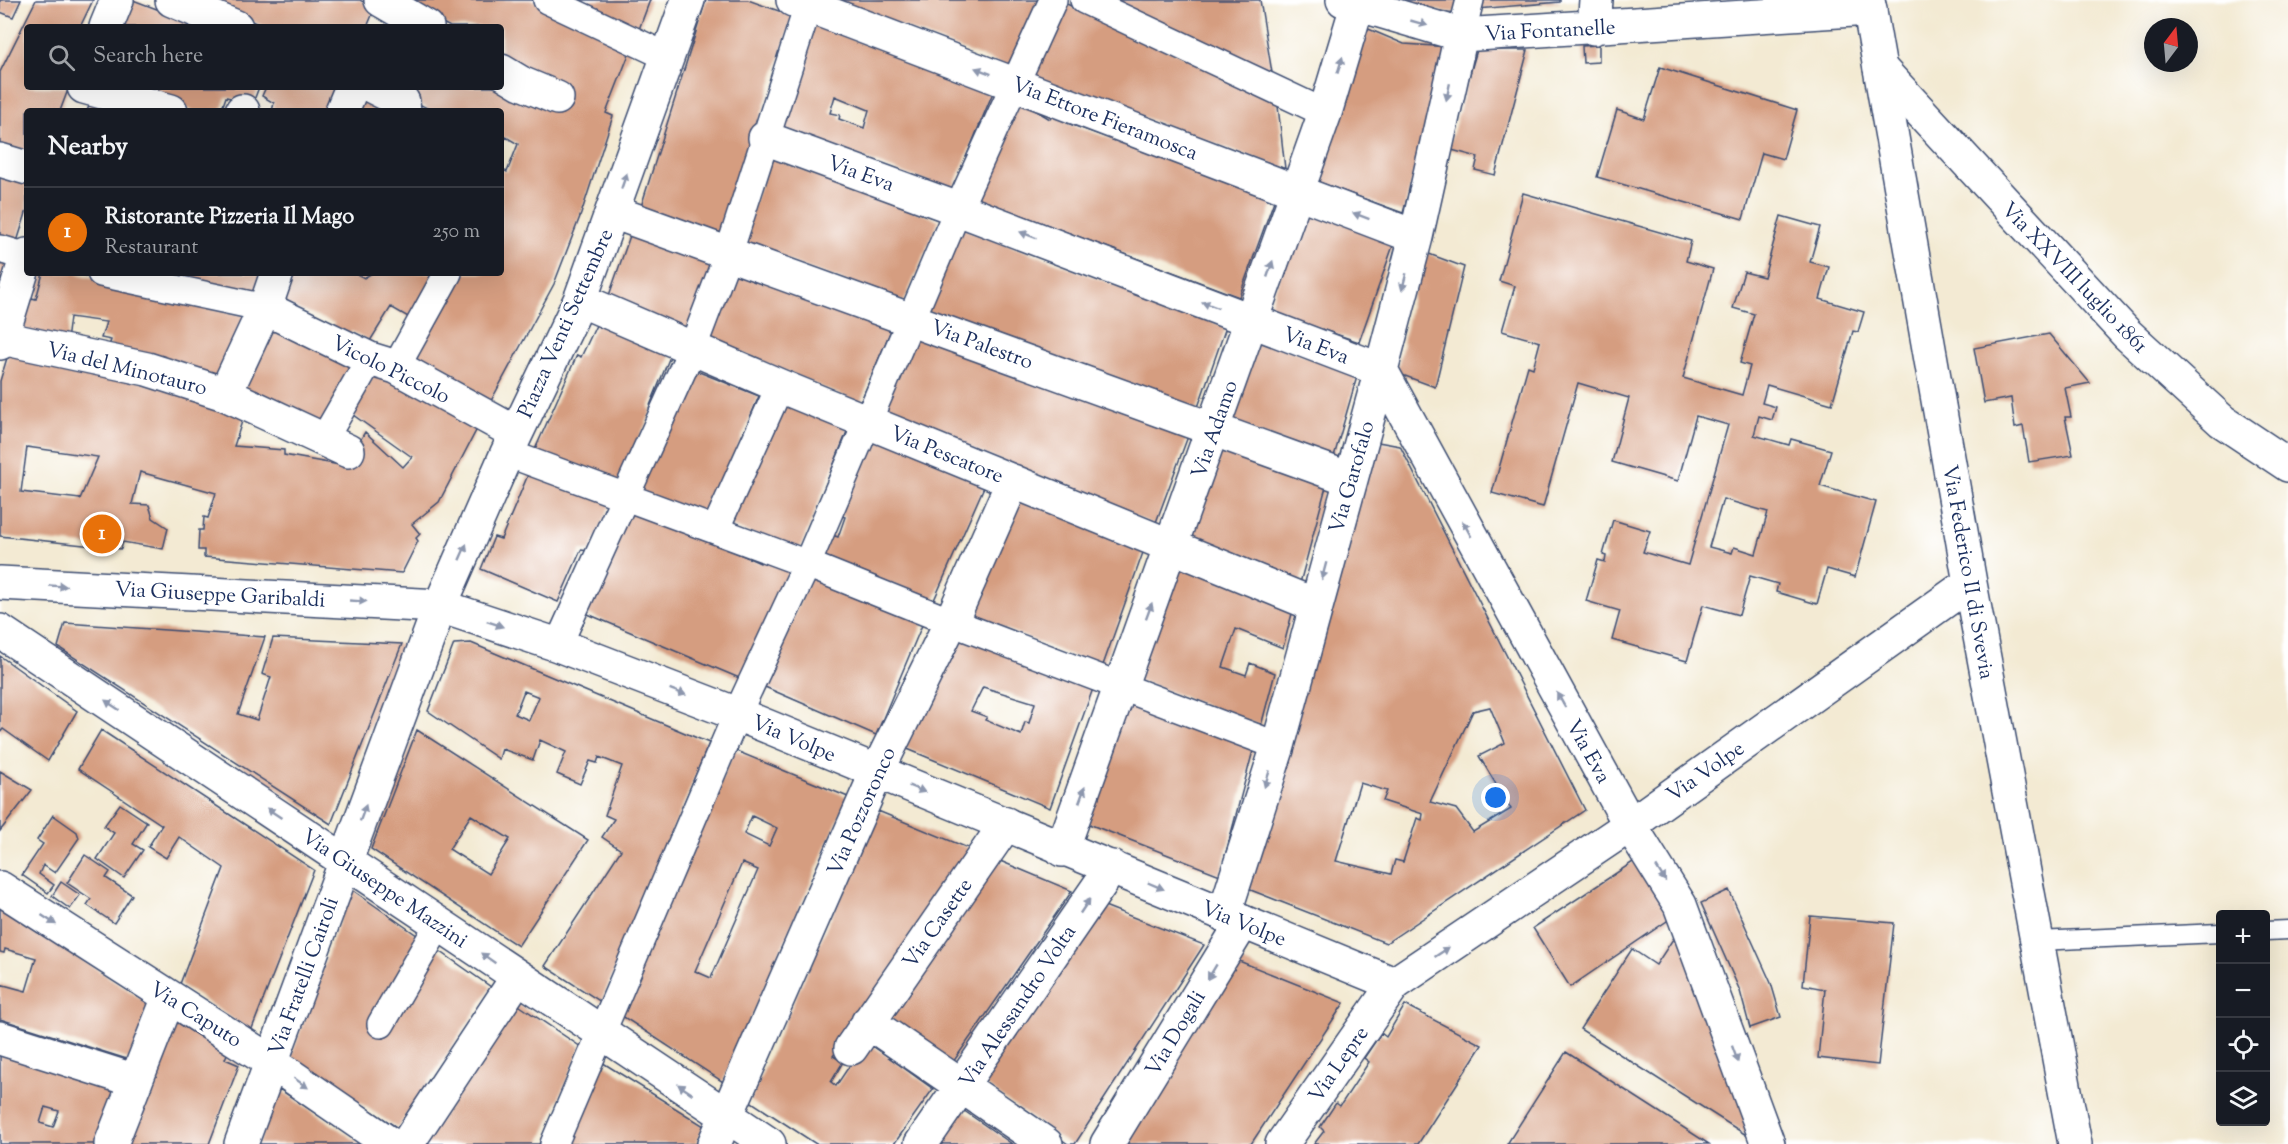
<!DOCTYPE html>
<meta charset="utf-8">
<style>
body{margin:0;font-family:"Sorts Mill Goudy",serif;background:#20242c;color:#f1f3f6}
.controls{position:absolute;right:18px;bottom:18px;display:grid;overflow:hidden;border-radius:6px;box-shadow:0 6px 24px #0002}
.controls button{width:54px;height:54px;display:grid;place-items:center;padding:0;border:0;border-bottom:2px solid #363941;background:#171b24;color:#f1f3f6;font:30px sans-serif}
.compass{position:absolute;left:2144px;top:18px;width:54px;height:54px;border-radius:50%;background:#171b24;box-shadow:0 6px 24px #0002;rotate:16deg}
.you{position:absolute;left:1496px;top:798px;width:21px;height:21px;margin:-15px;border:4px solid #fff;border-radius:50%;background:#1a73e8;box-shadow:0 0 0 9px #1a73e833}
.badge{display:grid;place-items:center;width:39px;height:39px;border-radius:50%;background:#c8321e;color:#fff;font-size:20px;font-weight:700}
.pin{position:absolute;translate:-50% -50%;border:3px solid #fff;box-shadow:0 2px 6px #0006}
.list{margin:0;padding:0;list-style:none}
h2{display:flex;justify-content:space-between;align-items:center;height:78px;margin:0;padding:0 24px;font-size:26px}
h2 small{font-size:20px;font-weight:400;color:#9ea1a6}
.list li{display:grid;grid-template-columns:39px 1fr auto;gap:18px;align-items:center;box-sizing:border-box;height:90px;padding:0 24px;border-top:2px solid #363941}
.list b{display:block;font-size:22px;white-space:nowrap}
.list p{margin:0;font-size:20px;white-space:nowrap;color:#9ea1a6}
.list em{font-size:20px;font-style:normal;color:#9ea1a6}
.icon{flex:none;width:33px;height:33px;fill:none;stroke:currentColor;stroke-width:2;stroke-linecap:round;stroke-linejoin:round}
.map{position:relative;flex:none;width:2288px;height:1144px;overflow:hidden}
.search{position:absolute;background:#171b24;box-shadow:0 6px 24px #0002;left:24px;top:24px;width:480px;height:66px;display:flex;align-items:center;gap:15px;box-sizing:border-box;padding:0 21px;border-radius:6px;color:#9ea1a6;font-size:22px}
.panel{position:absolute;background:#171b24;box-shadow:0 6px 24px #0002;left:24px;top:108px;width:480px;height:168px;border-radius:6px}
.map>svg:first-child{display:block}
</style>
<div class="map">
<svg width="2288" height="1144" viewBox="0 0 2288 1144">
<rect width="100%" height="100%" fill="#fff"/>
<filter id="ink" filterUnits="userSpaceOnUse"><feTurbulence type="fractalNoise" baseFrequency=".0167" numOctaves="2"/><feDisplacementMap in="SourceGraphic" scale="12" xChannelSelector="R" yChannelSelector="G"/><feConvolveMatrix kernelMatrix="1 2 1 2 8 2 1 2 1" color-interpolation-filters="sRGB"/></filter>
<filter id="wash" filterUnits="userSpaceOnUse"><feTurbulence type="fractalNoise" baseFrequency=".008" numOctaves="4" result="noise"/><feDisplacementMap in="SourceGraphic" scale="24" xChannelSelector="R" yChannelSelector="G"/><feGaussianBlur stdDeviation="1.35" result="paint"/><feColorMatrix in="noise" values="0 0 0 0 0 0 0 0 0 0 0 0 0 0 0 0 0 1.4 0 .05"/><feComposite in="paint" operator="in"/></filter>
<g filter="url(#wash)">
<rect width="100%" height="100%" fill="#f3ead3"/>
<g id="blocks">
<path fill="#d59d80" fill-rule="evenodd" d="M 0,0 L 21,0 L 13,17 L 0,12 Z
M 36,0 L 93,0 L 80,27 L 27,27 L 27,87 L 69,87 L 60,111 L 27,111 L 27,158 L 0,148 L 0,72 Z
M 126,0 L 133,0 L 204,27 L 117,27 Z
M 203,0 L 360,0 L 375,8 L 367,27 L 265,27 Z
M 401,0 L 533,0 L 631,49 L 606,113 L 613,116 L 581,214 L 554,284 L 486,410 L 413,360 L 458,273 L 501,273 L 501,169 L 507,172 L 518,144 L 506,137 L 501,144 L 501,111 L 423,111 L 427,108 L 386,87 L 501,87 L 501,27 L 450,27 Z
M 572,0 L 650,0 L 638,32 Z
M 706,0 L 748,0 L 793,16 L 721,241 L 639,213 Z
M 832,0 L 1039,0 L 1011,68 Z
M 1103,0 L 1260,0 L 1273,79 Z
M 1396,0 L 1460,0 L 1456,13 L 1415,8 Z
M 1480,0 L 1560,0 L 1560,2 L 1477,9 Z
M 1062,2 L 1277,97 L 1285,169 L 1028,75 Z
M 814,25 L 994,90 L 952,191 L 779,127 ZM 835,96 L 869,110 L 864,128 L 839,119 L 840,115 L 830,113 Z
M 1359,25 L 1404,44 L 1450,47 L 1403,213 L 1313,180 Z
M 1599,45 L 1599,62 L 1583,63 L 1582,46 Z
M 1477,50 L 1528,50 L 1495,175 L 1475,170 L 1478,157 L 1448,149 Z
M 1660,67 L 1797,110 L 1783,159 L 1762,153 L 1743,219 L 1597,177 L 1617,110 L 1644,119 Z
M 124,87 L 259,87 L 253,103 L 226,97 L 221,111 L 194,111 Z
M 266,87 L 341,87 L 332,111 L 272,111 L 274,103 L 262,96 Z
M 360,97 L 394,111 L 353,111 Z
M 1016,99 L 1050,119 L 1053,115 L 1068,119 L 1067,123 L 1275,198 L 1239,297 L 974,197 Z
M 91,101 L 125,111 L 87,111 Z
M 770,157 L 939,220 L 904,302 L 740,244 Z
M 0,169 L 27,178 L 27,210 L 16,245 L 0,240 Z
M 1523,193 L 1691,241 L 1686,261 L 1713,269 L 1683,378 L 1742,395 L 1750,366 L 1740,363 L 1754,314 L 1733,308 L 1744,272 L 1764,277 L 1781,216 L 1820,227 L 1810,262 L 1829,267 L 1820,299 L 1864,312 L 1858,332 L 1853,331 L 1832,404 L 1767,385 L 1762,403 L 1776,407 L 1772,420 L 1759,416 L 1754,435 L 1789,445 L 1791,439 L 1831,450 L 1820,486 L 1876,502 L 1855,577 L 1827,569 L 1817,604 L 1776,592 L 1778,584 L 1750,576 L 1739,615 L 1703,605 L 1687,661 L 1612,640 L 1620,611 L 1586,601 L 1598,560 L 1605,562 L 1606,556 L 1603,555 L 1613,520 L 1650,531 L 1643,552 L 1688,565 L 1728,425 L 1696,416 L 1678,481 L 1612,462 L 1629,398 L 1578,383 L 1543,507 L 1492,493 L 1528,366 L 1533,368 L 1540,342 L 1502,331 L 1515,286 L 1499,281 ZM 1723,499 L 1768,512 L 1756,554 L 1734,547 L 1732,553 L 1709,547 Z
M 1303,208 L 1395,240 L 1359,342 L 1268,311 Z
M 961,227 L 1226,327 L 1197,410 L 924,311 Z
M 632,230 L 718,260 L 690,335 L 606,304 Z
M 1421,251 L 1464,267 L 1435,387 L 1397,373 Z
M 0,253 L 12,257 L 0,294 Z
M 736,265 L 894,323 L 860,403 L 703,337 Z
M 43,273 L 74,273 L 247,316 L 216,380 L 109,346 L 111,340 L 101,338 L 106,322 L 70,317 L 67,341 L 19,328 L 27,297 L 36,299 Z
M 129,273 L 262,273 L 253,302 Z
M 284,273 L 355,273 L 364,278 L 372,273 L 438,273 L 415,321 L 391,307 L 370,341 L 351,331 L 347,339 L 330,331 L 334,323 L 276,301 Z
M 270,316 L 356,366 L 324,425 L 241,388 Z
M 599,319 L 673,349 L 649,408 L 652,410 L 618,486 L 533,454 L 577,355 L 581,357 Z
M 915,331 L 1190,431 L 1155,525 L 881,411 Z
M 2049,334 L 2090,383 L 2065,388 L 2071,417 L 2065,417 L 2073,455 L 2029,462 L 2023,426 L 2015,428 L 2011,398 L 1984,403 L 1974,348 Z
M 1257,339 L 1358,373 L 1333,460 L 1227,423 Z
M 10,348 L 246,409 L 234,446 L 284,450 L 284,455 L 345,466 L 365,432 L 403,467 L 412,457 L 349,412 L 379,366 L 480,423 L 439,502 L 412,524 L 420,534 L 416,538 L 418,541 L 402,573 L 204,557 L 204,550 L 198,550 L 199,530 L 203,530 L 204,517 L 208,518 L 216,493 L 140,472 L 132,504 L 149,505 L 153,518 L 168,528 L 163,549 L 123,542 L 121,549 L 0,536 L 0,381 ZM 27,447 L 98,457 L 80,499 L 21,492 Z
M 694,370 L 759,396 L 709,517 L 635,491 Z
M 786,396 L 850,424 L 799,551 L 725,524 Z
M 873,432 L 987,480 L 934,600 L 820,558 L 829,534 L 838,537 L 845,517 L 838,515 Z
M 1367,440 L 1400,446 L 1585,810 L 1386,943 L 1243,887 ZM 1490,707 L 1505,743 L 1479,756 L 1511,809 L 1473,832 L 1456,809 L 1430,802 L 1473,711 ZM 1360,783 L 1387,791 L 1383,801 L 1423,814 L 1422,820 L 1417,818 L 1403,862 L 1395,860 L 1391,874 L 1336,861 Z
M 1220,443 L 1327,483 L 1299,587 L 1185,538 Z
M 530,470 L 613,498 L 590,551 L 581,550 L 558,602 L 481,569 L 494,537 L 501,539 Z
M 1016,492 L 1145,547 L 1102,668 L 964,612 Z
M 630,506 L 760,563 L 763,556 L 791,567 L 744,680 L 583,612 Z
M 1177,560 L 1294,606 L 1283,648 L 1236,629 L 1223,667 L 1246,675 L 1250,663 L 1275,673 L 1261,726 L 1133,678 Z
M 811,574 L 925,618 L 876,735 L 765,687 Z
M 65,623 L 265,637 L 238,714 L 257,720 L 271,677 L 262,674 L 273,638 L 402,644 L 331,824 L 58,647 Z
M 959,630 L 1095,683 L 1050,808 L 905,748 ZM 983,687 L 1035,703 L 1029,723 L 1025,722 L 1021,735 L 985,720 L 987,717 L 971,711 Z
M 471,643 L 709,743 L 601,1002 L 545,966 L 621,850 L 602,837 L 614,819 L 605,815 L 622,766 L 599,757 L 597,763 L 590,761 L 580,784 L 557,774 L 566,752 L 540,740 L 533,760 L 502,749 L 499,759 L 428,711 L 454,644 ZM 524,691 L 539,697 L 529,720 L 515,714 Z
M 0,656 L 77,711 L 48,761 L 3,729 L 0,733 Z
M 1128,694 L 1255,743 L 1220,875 L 1081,821 Z
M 101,730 L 314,870 L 251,1031 L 180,984 L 224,868 L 179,837 L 166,858 L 148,847 L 162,825 L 78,769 Z
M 417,730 L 588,840 L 518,946 L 371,849 ZM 471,815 L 510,839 L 488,874 L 449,849 Z
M 734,750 L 848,797 L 723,1082 L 619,1014 ZM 752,816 L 777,828 L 769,846 L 744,834 ZM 742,863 L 758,870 L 711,978 L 695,971 Z
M 0,771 L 32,790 L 0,831 Z
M 120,804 L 147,822 L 133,844 L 143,850 L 124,878 L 97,859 L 114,833 L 104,826 Z
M 878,811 L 973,850 L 833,1056 L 843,1062 L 831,1082 L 836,1086 L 866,1041 L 933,1089 L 894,1144 L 816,1144 L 750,1101 Z
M 53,815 L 77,832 L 79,838 L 55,873 L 43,865 L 39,874 L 54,885 L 48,893 L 22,875 L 43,844 L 37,840 Z
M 1648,852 L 1686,908 L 1570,987 L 1533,928 Z
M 85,855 L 110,872 L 106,878 L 132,895 L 114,923 L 87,905 L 91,899 L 67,883 Z
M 993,858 L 1072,891 L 951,1065 L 886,1016 Z
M 61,882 L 80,895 L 70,909 L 52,896 Z
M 351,889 L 491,987 L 398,1128 L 291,1057 Z
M 1729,890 L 1771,983 L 1781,1017 L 1750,1028 L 1740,991 L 1701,903 Z
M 0,905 L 152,1006 L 130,1060 L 0,1019 L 0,984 L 26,991 L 36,958 L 5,949 L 4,953 L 0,952 Z
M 1102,905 L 1204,945 L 1075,1144 L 1068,1144 L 978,1080 Z
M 1690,913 L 1754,1140 L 1580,1029 L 1632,949 L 1656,965 Z
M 1810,916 L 1894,923 L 1878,1065 L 1818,1058 L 1825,989 L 1803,985 Z
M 1234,959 L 1344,1003 L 1251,1144 L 1115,1144 Z
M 517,1004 L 581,1047 L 539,1144 L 424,1144 Z
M 1405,1005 L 1482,1045 L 1418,1144 L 1314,1144 L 1324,1131 L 1320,1127 L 1336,1103 L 1340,1106 L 1369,1062 L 1364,1058 L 1381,1033 L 1386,1037 Z
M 172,1019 L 227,1054 L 225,1059 L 239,1065 L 209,1144 L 123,1144 Z
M 1566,1052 L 1709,1144 L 1507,1144 Z
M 0,1054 L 119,1091 L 98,1144 L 0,1144 ZM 45,1107 L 59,1111 L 53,1127 L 40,1123 Z
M 600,1061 L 704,1126 L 696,1144 L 564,1144 Z
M 279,1089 L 361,1144 L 258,1144 Z
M 960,1108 L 1012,1144 L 936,1144 Z"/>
</g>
</g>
<g filter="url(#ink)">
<use href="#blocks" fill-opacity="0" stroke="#3b4b70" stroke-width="1.5"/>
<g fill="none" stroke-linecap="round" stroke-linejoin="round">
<g stroke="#3b4b70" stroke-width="21">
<path id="service" d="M 2266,931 L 2288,930
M 2037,941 L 2220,933"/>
</g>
<g stroke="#3b4b70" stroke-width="30">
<path id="pedestrian" d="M 547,0 L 668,57
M 1084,0 L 1325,113
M 1461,35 L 1470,0
M 0,249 L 27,257
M 101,273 L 265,308
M 396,367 L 448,273
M 324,439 L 370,359
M 507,453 L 807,564 L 951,622 L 1278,746
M 715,530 L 780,386
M 558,645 L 693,347 L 729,252 L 810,0
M 381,1024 L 439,924
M 554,1144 L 737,714 L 807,564 L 958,209 L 1053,0"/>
</g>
<g stroke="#3b4b70" stroke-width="36">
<path id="minor" d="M 172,0 L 236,27
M 381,0 L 427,27
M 793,0 L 1416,237
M 1343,0 L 1461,35 L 1870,9
M 106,27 L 117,0
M 1594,28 L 1596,0
M 1880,68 L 2127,334 L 2222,421 L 2288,465
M 501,71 L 521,83 L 557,98
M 84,87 L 171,111
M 373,87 L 403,102 L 404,111
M 242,111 L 243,111
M 342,111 L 352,87
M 765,138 L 958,209 L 1381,370 L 1630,825 L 1680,905 L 1768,1144
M 0,160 L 27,168
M 613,212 L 1350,479
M 580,300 L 780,386 L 1315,605
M 265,308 L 370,359 L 396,367 L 516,433
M 2,338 L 147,369 L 225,394 L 348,451
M 0,343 L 27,255
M 225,394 L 265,308 L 277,273
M 1062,850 L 1297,192 L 1325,113 L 1357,6
M 0,888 L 271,1062 L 390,1144
M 1224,915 L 1278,746 L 1381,370 L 1416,237 L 1461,35
M 868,1022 L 1046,1144
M 0,1038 L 136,1081
M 851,1048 L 1006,824
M 111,1144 L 169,997
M 241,1144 L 440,606 L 507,453 L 580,300 L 688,0
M 407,1144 L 517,978
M 714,1144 L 877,772 L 951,622 L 1013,481
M 921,1144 L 1112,867
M 1107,1144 L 1243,922
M 1282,1144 L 1394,984"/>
</g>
<g stroke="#3b4b70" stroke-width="36">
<path id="secondary" d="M 1868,0 L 1970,583 L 2075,1144
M 0,583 L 440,606 L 558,645 L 737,714 L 1394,984 L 1630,825 L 1970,583
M 0,631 L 769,1144"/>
</g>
<use href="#service" stroke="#fff" stroke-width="18"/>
<use href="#pedestrian" stroke="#fff" stroke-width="27"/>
<use href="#minor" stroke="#fff" stroke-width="33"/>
<use href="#secondary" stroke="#fff" stroke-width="33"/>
</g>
<defs><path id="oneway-solid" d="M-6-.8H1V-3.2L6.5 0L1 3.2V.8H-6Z" transform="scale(1.5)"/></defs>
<g fill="#8d97ae">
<use href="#oneway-solid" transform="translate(1419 23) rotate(16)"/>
<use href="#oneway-solid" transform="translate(1340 65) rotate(-73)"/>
<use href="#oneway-solid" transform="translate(983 71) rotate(-159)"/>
<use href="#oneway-solid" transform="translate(1448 92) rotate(102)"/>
<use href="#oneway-solid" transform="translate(624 181) rotate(-71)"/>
<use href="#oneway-solid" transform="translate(1361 216) rotate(-159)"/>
<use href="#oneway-solid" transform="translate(1028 235) rotate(-159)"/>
<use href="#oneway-solid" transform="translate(1270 269) rotate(-71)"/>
<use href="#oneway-solid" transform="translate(1404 282) rotate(105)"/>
<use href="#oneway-solid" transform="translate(1210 305) rotate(-159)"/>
<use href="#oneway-solid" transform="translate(1467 529) rotate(-119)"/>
<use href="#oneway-solid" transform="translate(463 552) rotate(-66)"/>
<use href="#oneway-solid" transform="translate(1324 571) rotate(105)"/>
<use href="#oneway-solid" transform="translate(58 586) rotate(3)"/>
<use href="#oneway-solid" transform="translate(358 601) rotate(3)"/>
<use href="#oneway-solid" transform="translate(1149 611) rotate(-70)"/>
<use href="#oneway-solid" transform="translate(495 624) rotate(19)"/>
<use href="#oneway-solid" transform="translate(678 692) rotate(21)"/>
<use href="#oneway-solid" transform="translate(1561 700) rotate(-119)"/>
<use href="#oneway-solid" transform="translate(112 705) rotate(-146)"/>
<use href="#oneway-solid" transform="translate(1267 779) rotate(108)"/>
<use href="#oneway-solid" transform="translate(917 789) rotate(22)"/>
<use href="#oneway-solid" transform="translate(1082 795) rotate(-70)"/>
<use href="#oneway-solid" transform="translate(274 813) rotate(-146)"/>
<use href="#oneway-solid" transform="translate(363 813) rotate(-70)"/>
<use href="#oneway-solid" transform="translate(1661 874) rotate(58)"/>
<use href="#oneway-solid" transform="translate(1156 886) rotate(23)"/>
<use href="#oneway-solid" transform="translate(1085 906) rotate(-56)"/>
<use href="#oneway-solid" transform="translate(49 920) rotate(33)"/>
<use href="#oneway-solid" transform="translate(1442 952) rotate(-34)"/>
<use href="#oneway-solid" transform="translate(488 958) rotate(-145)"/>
<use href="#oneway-solid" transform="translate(1212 972) rotate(121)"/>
<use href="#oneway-solid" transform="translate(1735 1054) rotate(70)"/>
<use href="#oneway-solid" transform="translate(301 1083) rotate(35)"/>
<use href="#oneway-solid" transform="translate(685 1089) rotate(-146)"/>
</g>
</g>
<g text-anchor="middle" stroke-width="6" stroke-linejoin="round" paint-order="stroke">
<g font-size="21" fill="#1b2f5e" stroke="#fff">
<text transform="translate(1550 30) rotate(-3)" y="7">Via Fontanelle</text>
<text transform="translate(1105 118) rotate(21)" y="7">Via Ettore Fieramosca</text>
<text transform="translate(861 173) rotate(20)" y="7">Via Eva</text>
<text transform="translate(2075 277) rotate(46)" y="7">Via XXVIII luglio 1861</text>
<text transform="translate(565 323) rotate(-66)" y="7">Piazza Venti Settembre</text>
<text transform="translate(982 344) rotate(20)" y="7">Via Palestro</text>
<text transform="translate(1316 345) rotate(21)" y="7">Via Eva</text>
<text transform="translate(127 368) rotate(14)" y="7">Via del Minotauro</text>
<text transform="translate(391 369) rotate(26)" y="7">Vicolo Piccolo</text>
<text transform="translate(1214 429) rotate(-71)" y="7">Via Adamo</text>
<text transform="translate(947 454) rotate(22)" y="7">Via Pescatore</text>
<text transform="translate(1351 477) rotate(-74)" y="7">Via Garofalo</text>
<text transform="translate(1969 572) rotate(80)" y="7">Via Federico II di Svevia</text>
<text transform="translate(220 594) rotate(3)" y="7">Via Giuseppe Garibaldi</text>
<text transform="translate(794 738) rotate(23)" y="7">Via Volpe</text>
<text transform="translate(1589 751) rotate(61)" y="7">Via Eva</text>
<text transform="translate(1705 771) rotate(-35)" y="7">Via Volpe</text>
<text transform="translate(861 811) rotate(-66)" y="7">Via Pozzoronco</text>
<text transform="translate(385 888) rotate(34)" y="7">Via Giuseppe Mazzini</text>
<text transform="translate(937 923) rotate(-55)" y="7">Via Casette</text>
<text transform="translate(1244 923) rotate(22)" y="7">Via Volpe</text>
<text transform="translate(303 976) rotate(-70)" y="7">Via Fratelli Cairoli</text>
<text transform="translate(1017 1006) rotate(-56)" y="7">Via Alessandro Volta</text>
<text transform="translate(196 1014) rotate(32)" y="7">Via Caputo</text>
<text transform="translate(1175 1033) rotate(-59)" y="7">Via Dogali</text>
<text transform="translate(1338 1064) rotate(-55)" y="7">Via Lepre</text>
</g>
</g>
</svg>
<div class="controls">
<button>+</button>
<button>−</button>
<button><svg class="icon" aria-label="locate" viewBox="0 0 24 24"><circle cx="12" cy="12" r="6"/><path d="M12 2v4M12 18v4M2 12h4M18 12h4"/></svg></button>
<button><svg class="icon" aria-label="layers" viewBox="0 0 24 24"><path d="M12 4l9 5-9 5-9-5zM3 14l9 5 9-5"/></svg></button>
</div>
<svg class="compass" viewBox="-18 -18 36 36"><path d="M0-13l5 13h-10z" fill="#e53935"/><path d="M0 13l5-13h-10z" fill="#9ea1a6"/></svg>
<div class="you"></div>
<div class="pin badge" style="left:102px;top:534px;background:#e8710a">1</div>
<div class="search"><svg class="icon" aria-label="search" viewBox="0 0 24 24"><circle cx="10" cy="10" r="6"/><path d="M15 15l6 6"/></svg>Search here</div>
<section class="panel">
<h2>Nearby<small></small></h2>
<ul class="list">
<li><span class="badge" style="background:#e8710a">1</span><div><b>Ristorante Pizzeria Il Mago</b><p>Restaurant</p></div><em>250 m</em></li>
</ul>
</section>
</div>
